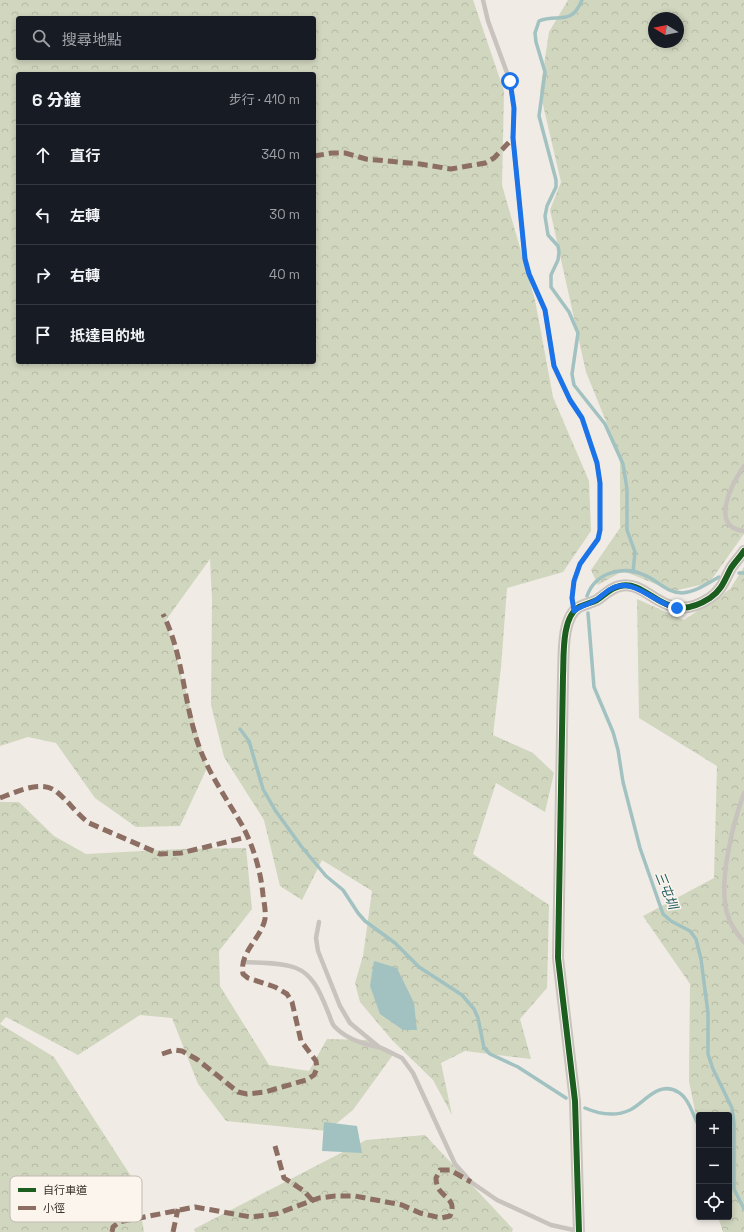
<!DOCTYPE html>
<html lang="zh-TW">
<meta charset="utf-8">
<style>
body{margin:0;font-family:"Space Grotesk","Noto Sans TC",sans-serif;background:#20242c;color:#f1f3f6}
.controls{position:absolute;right:12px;bottom:12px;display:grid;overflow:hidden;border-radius:4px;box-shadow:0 2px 6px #0003}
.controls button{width:36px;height:36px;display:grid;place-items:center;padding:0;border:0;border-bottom:1px solid #363941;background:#171b24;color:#f1f3f6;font:20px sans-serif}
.compass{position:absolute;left:648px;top:12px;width:36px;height:36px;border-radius:50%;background:#171b24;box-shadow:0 2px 6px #0003;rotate:280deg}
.stop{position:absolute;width:12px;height:12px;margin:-9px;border:3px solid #1a73e8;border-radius:50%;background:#fff}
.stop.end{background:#1a73e8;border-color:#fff;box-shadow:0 1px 4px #0008}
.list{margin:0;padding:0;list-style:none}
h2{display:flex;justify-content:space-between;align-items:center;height:52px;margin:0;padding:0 16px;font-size:17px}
h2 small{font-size:13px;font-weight:400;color:#9ea1a6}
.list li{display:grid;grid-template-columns:26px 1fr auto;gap:12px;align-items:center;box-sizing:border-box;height:60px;padding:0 16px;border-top:1px solid #363941}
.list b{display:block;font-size:15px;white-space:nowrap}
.list em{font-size:13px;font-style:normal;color:#9ea1a6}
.icon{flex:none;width:22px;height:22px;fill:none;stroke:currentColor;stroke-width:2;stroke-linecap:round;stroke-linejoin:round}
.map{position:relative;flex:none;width:744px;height:1232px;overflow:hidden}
.search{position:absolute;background:#171b24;box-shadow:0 2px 6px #0003;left:16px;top:16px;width:300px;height:44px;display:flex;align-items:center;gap:10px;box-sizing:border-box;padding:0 14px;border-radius:4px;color:#9ea1a6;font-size:15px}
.panel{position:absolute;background:#171b24;box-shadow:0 2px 6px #0003;left:16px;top:72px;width:300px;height:292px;border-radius:4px}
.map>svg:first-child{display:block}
</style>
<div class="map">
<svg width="744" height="1232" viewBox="0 0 744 1232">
<defs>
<pattern id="forest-crowns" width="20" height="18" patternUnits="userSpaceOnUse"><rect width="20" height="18" fill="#d1d6bf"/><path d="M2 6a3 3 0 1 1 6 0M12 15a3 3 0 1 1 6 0" fill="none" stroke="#b4b8a4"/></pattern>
</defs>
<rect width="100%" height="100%" fill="#f0ebe5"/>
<path fill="url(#forest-crowns)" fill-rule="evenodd" d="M 0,0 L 473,0 L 504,91 L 502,185 L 535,300 L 553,397 L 589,481 L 591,531 L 563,572 L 507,588 L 501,667 L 493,735 L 533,753 L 554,773 L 545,812 L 496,783 L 473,854 L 549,905 L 547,988 L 520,1019 L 531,1059 L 465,1051 L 441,1063 L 452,1115 L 433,1080 L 392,1040 L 360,1002 L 355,983 L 363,956 L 372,891 L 322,860 L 302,900 L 280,886 L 264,820 L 224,757 L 211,705 L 212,600 L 210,559 L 166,620 L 207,768 L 180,826 L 136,827 L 95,798 L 56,743 L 28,737 L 0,746 ZM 18,18 L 314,18 L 314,58 L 18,58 ZM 18,74 L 314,74 L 314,362 L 18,362 Z
M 568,0 L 744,0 L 744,534 L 709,583 L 673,591 L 623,571 L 598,585 L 591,570 L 620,528 L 620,456 L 586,372 L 550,210 L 561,182 L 540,92 L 549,32 ZM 654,18 L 678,18 L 678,42 L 654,42 Z
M 744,567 L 744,1232 L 723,1232 L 718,1217 L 729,1217 L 729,1115 L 699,1115 L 699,1131 L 689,1081 L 690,984 L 643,916 L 714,878 L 717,766 L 639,718 L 637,599 L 684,620 L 730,589 Z
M 0,802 L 19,802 L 54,836 L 86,854 L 181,849 L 246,848 L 252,909 L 219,951 L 220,986 L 269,1065 L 309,1071 L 327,1039 L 369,1040 L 395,1052 L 353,1110 L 327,1131 L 226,1121 L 198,1084 L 172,1018 L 140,1015 L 78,1055 L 6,1017 L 0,1024 L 54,1057 L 136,1184 L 144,1232 L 0,1232 Z
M 425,1135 L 513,1229 L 512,1232 L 195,1232 L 194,1229 L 366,1140 Z"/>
<path fill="#a1c2c1" d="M 374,961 L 397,968 L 414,1003 L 417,1030 L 403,1030 L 380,1014 L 370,986 Z
M 324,1122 L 357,1126 L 362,1153 L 322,1151 Z"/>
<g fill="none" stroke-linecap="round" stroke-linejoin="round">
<path stroke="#a1c2c1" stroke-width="3.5" d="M 582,0 C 571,27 557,13 539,21 L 535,33 L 536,42 L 545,72 L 539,116 L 556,180 L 556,187 L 547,206 L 545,216 L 548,235 L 558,246 L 559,252 L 558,260 L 551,275 L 551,287 L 569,312 L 578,333 L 572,374 L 574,385 L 605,424 L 623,464 L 627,489 L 627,530 L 635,552 L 633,572
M 739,573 L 744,573
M 587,596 C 595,573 622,565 644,575 C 657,580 667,593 682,593 C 696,592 708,583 719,577
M 588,613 L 594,687 L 613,732 L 618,750 L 623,782 L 640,848 L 663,914 L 671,921 L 690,931 L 696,939 L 701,959 L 708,1013 L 708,1054 L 713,1069 L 732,1108 L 734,1124 L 734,1189 L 744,1209
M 240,729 L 249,741 L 263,789 L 275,810 L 301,846 L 326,876 L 343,890 L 358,913 L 365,921 L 395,943 L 419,967 L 462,995 L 474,1009 L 478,1018 L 484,1048 L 490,1054 L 518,1067 L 566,1098
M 585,1108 C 599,1114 615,1117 630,1110 C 644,1103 659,1080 678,1092 C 689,1098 693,1116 699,1126"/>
<path stroke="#c9c3be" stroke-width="4.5" d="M 483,0 L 488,21 L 510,81 L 514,109 L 513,138 L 525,259 L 529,273 L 545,310 L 554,366 L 570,400 L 582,418 L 597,463 L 600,483 L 600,530 L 598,539 L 580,564 L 574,581 L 572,598 L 574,609
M 744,466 C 733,482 708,527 744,531
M 744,793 C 733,823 717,885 728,916 C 731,926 737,934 744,942
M 319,922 L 316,938 L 318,951 L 340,1006 L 350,1023 L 379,1047 L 402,1058 L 413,1073 L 455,1164 L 471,1182 L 497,1200 L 551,1225 L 578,1231
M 243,962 C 260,963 280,962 296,968 C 314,975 321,995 328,1012 C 330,1016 331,1022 334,1026 C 345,1038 362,1044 378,1047"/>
<path stroke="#c9c3be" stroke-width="12" d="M 579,1232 L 575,1101 L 558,958 L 563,676 C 564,658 561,617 579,607 C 585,604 591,603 597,600 C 605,595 610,588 620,586 C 650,579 664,628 710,598 C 722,590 725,579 731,568 C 735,562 740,557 744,551"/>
<path stroke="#8d6e63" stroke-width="5" stroke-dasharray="10 5" stroke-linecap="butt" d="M 314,156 L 332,153 L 345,153 L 366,159 L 420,164 L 451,169 L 485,163 L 494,158 L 513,138
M 0,798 C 16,792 42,779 57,792 C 69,802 77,814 89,823 L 160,854 L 181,853 L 247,837
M 162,1054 L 174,1050 L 182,1051 L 198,1060 L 238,1092 L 247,1094 L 265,1092 L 306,1080 L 314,1075 L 317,1068 L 316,1061 L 301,1041 L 292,1002 L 287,994 L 275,987 L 248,978 L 243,974 C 239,952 261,939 265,919 C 266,911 264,902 263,895 C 261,872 253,845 242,825 C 225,796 204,767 195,734 C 183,694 182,652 163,614
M 275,1146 L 284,1178 L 304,1191 L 313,1201
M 112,1232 L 113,1227 L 119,1222 L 195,1207 L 251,1217 L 276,1214 L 319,1198 L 335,1196 L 355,1196 L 402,1205 L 420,1213 L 441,1218 L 450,1216 C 457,1200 445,1199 438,1188 C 437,1186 436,1181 436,1178 L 440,1170 L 450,1170 L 471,1182
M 173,1232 L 178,1209"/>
<g stroke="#fbf5ee" stroke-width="8">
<path id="cycleway" d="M 579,1232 L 575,1101 L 558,958 L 563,676 C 564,658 561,617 579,607 C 585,604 591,603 597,600 C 605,595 610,588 620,586 C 650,579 664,628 710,598 C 722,590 725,579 731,568 C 735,562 740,557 744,551"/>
</g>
<use href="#cycleway" stroke="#1b5e20" stroke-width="6"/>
</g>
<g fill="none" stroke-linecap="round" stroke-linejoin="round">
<path stroke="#1a73e8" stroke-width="5" d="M 510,81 L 514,108 L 513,138 L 525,259 L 529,274 L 545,310 L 554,366 L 570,400 L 582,418 L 597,463 L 600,483 L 600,530 L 598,539 L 580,564 L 574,581 L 572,598 L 574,611 C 581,605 588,605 596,600 C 601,597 605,592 611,589 C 634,576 654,604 677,608"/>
</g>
<g text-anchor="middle" stroke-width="3" stroke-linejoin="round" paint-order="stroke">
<g font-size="13" font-style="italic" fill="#1f5a5e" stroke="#fbf5ee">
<text transform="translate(667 890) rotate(68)" y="5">三屯圳</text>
</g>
</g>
<rect x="10" y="1176" width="132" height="46" rx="6" fill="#fbf5ee" stroke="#c1bab4" stroke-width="1"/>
<rect x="18" y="1188" width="18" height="4" fill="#1b5e20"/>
<rect x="18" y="1206" width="18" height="4" fill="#8d6e63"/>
<g font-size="11" fill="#3b302b">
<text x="43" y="1194">自行車道</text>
<text x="43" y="1212">小徑</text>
</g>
</svg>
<div class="controls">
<button>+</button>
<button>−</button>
<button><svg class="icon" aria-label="locate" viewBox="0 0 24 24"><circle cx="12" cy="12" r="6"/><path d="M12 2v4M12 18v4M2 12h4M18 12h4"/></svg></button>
</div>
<svg class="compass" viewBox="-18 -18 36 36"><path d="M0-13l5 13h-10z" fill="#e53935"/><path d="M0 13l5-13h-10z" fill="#9ea1a6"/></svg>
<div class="stop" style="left:510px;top:81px"></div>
<div class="stop end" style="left:677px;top:608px"></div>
<div class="search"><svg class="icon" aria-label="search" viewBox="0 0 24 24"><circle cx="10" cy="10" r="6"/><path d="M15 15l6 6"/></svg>搜尋地點</div>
<section class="panel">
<h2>6 分鐘<small>步行 · 410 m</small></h2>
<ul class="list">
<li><svg class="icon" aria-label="ahead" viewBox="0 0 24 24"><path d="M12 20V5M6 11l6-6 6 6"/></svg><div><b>直行</b></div><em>340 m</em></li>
<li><svg class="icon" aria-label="left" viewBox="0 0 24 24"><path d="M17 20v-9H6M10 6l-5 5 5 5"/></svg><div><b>左轉</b></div><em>30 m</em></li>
<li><svg class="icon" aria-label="right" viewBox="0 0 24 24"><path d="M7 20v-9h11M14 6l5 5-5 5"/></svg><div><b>右轉</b></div><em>40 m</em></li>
<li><svg class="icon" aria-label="arrive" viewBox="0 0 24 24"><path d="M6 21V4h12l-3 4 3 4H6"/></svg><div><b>抵達目的地</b></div></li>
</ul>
</section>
</div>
